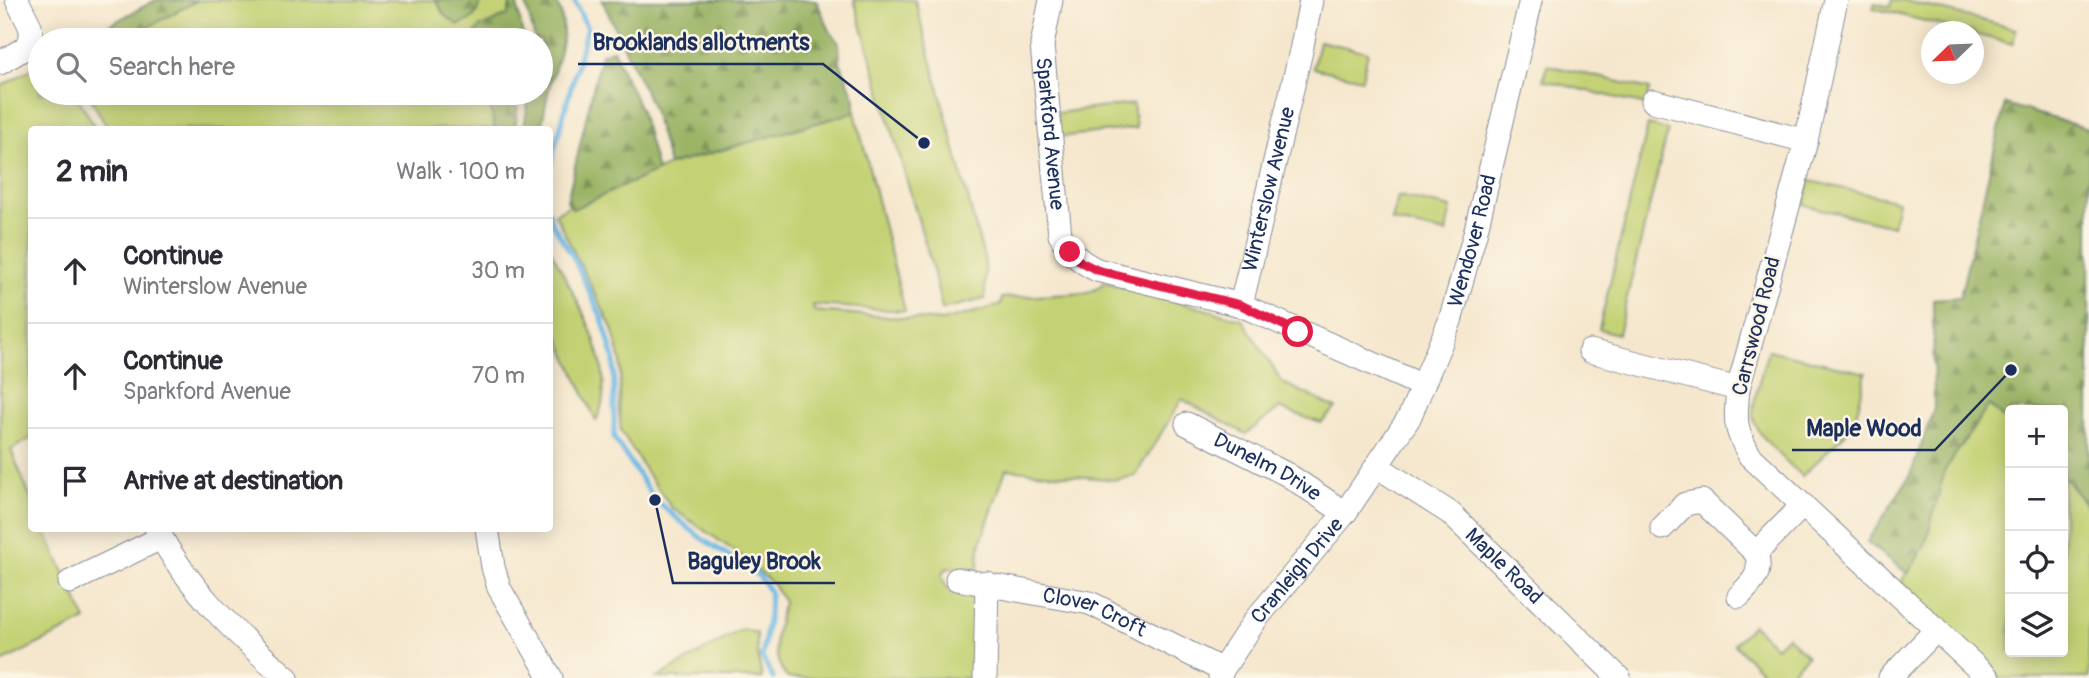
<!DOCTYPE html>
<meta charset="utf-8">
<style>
body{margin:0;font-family:Pangolin,sans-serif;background:#f2f2f3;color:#2b2b33}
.controls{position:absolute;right:21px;bottom:21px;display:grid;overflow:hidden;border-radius:7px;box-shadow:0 4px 18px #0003}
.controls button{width:63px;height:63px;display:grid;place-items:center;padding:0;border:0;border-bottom:2px solid #e1e1e2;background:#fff;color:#2b2b33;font:35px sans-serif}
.compass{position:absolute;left:1921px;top:21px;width:63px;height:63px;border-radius:50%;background:#fff;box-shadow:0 4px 18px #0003;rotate:247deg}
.stop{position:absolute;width:21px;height:21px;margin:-16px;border:5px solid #e11d48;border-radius:50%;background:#fff}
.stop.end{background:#e11d48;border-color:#fff;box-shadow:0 2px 7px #0008}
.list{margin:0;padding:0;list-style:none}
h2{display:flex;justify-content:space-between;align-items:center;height:91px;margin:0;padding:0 28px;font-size:30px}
h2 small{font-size:23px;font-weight:400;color:#7c7c81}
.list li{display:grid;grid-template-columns:46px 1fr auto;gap:21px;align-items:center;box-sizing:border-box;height:105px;padding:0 28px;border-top:2px solid #e1e1e2}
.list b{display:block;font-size:26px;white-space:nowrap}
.list p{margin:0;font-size:23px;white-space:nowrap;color:#7c7c81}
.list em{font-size:23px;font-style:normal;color:#7c7c81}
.icon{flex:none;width:38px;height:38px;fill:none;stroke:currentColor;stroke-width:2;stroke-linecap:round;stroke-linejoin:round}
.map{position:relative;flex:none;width:2089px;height:678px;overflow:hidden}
.search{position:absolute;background:#fff;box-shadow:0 4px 18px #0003;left:28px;top:28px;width:525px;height:77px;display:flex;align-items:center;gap:18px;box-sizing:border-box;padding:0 24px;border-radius:38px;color:#7c7c81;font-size:26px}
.panel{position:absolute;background:#fff;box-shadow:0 4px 18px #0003;left:28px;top:126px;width:525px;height:406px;border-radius:7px}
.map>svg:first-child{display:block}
</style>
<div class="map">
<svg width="2089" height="678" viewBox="0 0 2089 678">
<defs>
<pattern id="forest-firs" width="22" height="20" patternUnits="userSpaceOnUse" patternTransform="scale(1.75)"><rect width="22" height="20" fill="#9bb466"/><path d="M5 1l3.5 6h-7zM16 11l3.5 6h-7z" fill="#7e9357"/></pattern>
</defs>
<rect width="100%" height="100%" fill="#fcf5e5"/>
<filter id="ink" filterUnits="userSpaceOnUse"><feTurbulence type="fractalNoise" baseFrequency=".0143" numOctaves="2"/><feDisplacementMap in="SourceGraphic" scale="14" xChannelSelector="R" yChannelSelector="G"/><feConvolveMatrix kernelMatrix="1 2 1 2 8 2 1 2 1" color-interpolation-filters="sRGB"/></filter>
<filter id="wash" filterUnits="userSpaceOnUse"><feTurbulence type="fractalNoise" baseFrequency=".00686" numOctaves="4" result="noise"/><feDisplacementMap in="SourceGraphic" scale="28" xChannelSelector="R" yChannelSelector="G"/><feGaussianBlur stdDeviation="1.57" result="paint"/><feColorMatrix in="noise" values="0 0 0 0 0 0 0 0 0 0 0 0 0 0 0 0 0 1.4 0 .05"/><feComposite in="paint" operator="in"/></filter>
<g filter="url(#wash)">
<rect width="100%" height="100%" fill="#f5e7cd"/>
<path fill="#c4d274" stroke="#708069" stroke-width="2" d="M 198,0 L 436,0 L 444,15 L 458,25 C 472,21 478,14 481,0 L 511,0 L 508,15 L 481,27 L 470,40 L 124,40 Z
M 854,0 L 915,0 L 985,262 L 985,299 L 942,309 L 933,270 Z
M 1892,0 L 1902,0 L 2016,29 L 2013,44 L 1974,34 L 1974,32 L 1964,31 L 1873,8 L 1875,3 L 1890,7 Z
M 1319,41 L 1368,52 L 1362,79 L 1313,68 Z
M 40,64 L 40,93 L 75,93 L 96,129 L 32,130 L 31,438 L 11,450 L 31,499 L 32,528 L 44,529 L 86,620 L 0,663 L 0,87 Z
M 1547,65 L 1650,89 L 1646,105 L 1543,80 Z
M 88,93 L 483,93 L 491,110 L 495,129 L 108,129 Z
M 1133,104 L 1136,128 L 1059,137 L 1056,113 Z
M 855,112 L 905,311 L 813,305 L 814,311 L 942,321 L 1001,305 L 1002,298 L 1088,293 L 1100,287 L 1104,282 L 1242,319 L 1283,383 L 1336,408 L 1321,423 L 1279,408 L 1246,434 L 1182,399 L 1135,476 L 1116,480 L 1006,469 L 979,548 L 978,569 L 947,568 L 942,574 C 944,593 956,592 972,595 C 985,613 976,655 974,678 L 787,678 C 768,651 776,632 784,602 L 772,583 L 740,555 L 672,508 L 648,475 L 621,431 L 619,409 L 621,361 L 612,328 L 555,214 L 570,205 L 573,208 L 669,165 Z
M 1648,125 L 1668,130 L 1618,334 L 1599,329 Z
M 1810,181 L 1898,201 L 1893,226 L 1804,205 Z
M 1398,196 L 1451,208 L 1446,233 L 1392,221 Z
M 550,248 C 572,294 623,368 596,421 L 550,318 Z
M 1768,350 L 1866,373 L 1854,425 L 1802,476 C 1788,462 1754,435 1753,416 C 1752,400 1764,366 1768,350 Z
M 1989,405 L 2010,424 L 2010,652 L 2063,652 L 2063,476 L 2089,508 L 2089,678 L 2000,678 L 1901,582 L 1926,542 L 1944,470 Z
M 1753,625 L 1776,647 L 1787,636 L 1807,656 L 1786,678 L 1768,678 L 1734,644 Z
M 742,629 L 757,633 L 757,650 L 762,678 L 657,678 Z"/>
<path fill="url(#forest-firs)" stroke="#5b7262" stroke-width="2" d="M 156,0 L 198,0 L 124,40 L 81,40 Z
M 436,0 L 481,0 C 478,15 472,21 458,25 L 444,15 Z
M 511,0 L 516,0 L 524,40 L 470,40 L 480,27 L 508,15 Z
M 525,0 L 555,0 C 572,29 558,55 550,85 C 546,100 544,115 541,129 L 524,129 L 529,93 L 541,93 L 541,40 L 535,40 Z
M 602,0 L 816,0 L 830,31 L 839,43 L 840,62 L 855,99 L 855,112 L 669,165 L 652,106 Z
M 613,50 L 641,111 L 657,171 L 573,209 L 567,201 L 601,54 Z
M 483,93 L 519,93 L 515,129 L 495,129 L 491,110 Z
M 2005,104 L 2089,129 L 2089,508 L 2063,476 L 2063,410 L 2010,410 L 2010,424 L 1989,405 L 1945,470 L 1926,542 L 1908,574 L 1867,542 L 1910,476 L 1934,409 L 1933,299 L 1960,297 Z"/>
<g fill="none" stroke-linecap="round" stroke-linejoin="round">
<path stroke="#6db9e6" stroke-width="5" d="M 550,165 L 587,28 L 574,0
M 550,213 L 550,219 L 573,257 L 602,318 L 614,359 L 614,438 L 655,500 L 701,538 L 758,575 L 770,592 L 769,614 L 762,657 L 773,678"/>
</g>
</g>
<g filter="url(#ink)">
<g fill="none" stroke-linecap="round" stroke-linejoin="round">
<g stroke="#888b96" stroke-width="25">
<g id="minor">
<path id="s1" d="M 1051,0 L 1042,45 L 1060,235 C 1070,253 1079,261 1097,270 L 1241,305 L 1423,386"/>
<path d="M 1836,0 L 1806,141 L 1738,389 C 1735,420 1734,428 1750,456 L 1988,678"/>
<path d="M 0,63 L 25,48 L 32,37 L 30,26 L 17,0"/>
<path d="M 1653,101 L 1806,141"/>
<path id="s2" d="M 1241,305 L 1301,51 L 1311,0"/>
<path d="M 1590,351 L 1738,389"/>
<path id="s3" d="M 1187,424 L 1288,475 L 1345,513"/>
<path id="s4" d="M 1378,467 L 1450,513 L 1619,678"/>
<path d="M 156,528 C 188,589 236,634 287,678"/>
<path d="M 487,528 L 493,567 L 499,588 L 551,678"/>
<path d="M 1662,528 L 1685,504 L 1702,501 L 1756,553"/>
<path id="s5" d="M 957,579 L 1090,603 L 1222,670"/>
<path d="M 70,582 L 161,538"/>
<path d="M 1739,596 C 1753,582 1763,573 1756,553 L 1803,505"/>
<path d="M 985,678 L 987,583"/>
<path id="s6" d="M 1220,678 L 1222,670 L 1256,619 L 1345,513 L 1409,418 L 1450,321 L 1475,234 L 1531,0"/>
<path d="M 1890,678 L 1937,629"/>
</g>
</g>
<use href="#minor" stroke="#fff" stroke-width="23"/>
</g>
</g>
<g fill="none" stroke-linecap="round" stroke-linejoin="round" filter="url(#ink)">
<path stroke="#e11d48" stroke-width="9" d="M 1070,252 L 1081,262 L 1097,270 L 1241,305 L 1298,332"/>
</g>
<g text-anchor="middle" stroke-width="5" stroke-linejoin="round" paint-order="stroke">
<g font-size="21" fill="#1b2f5e" stroke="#fcf5e5">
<text dy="7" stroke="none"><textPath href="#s1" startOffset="135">Sparkford Avenue</textPath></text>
<text dy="7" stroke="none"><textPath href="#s2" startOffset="119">Winterslow Avenue</textPath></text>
<text dy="7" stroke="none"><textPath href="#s6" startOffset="511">Wendover Road</textPath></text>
<text transform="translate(1756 326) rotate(-76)" y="7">Carrswood Road</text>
<text dy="7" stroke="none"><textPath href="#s3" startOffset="91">Dunelm Drive</textPath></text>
<text dy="7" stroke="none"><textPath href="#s4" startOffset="161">Maple Road</textPath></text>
<text dy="7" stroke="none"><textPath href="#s6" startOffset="133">Cranleigh Drive</textPath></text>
<text dy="7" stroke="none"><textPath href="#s5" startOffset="142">Clover Croft</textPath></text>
</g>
</g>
<path fill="none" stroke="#1b2f5e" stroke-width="2.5" d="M924 143L823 64H578M2011 370L1935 450H1792M655 500L673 583H835"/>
<g fill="#1b2f5e" stroke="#fcf5e5" stroke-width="2.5">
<circle cx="924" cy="143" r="7"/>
<circle cx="2011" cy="370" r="7"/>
<circle cx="655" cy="500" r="7"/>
</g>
<g font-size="23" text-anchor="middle" font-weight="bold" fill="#1b2f5e" stroke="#fcf5e5" stroke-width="5" stroke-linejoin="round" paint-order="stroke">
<text x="701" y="50">Brooklands allotments</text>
<text x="1864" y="436">Maple Wood</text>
<text x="754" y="569">Baguley Brook</text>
</g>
</svg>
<div class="controls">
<button>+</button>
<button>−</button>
<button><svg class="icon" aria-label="locate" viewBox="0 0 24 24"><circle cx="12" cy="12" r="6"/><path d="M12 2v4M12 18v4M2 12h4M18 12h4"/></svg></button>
<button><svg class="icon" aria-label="layers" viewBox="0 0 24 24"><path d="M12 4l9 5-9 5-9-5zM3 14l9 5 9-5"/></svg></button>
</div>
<svg class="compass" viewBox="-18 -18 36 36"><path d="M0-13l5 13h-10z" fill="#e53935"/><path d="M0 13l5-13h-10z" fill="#7c7c81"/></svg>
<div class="stop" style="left:1298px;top:332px"></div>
<div class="stop end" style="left:1070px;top:252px"></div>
<div class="search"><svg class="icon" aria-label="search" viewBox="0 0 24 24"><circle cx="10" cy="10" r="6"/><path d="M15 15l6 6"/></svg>Search here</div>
<section class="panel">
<h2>2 min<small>Walk · 100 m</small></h2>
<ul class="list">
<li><svg class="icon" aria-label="ahead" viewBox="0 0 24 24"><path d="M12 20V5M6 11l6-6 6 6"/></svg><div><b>Continue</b><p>Winterslow Avenue</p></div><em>30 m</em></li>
<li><svg class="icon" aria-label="ahead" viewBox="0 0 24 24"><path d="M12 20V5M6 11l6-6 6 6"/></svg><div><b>Continue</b><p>Sparkford Avenue</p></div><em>70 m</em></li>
<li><svg class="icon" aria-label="arrive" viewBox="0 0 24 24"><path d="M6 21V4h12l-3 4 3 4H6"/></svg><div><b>Arrive at destination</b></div></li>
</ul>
</section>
</div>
